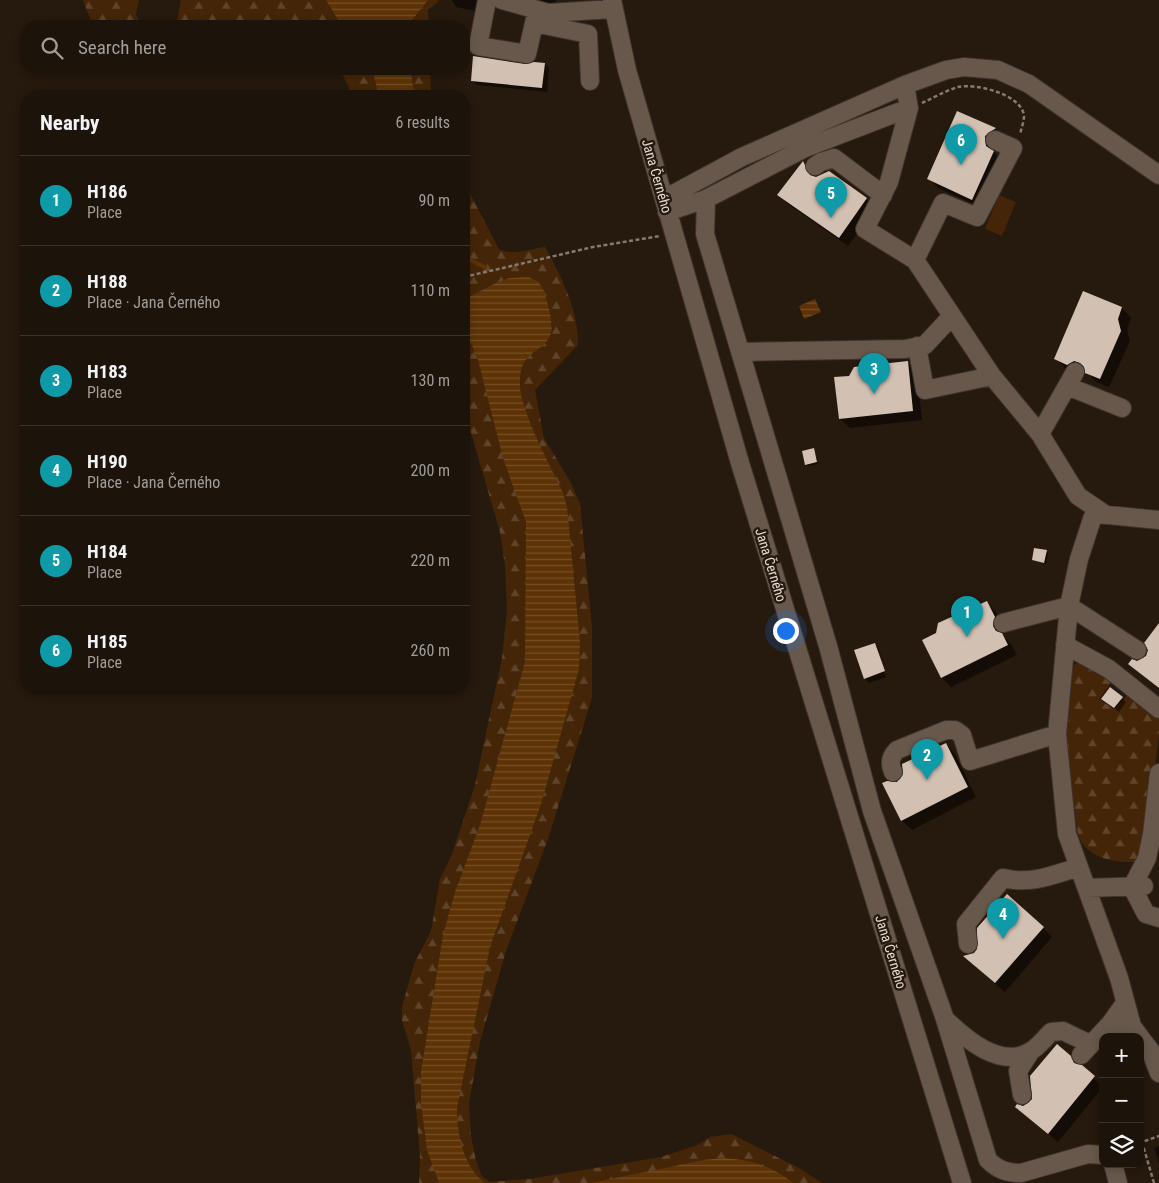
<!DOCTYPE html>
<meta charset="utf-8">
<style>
body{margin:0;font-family:"Roboto Condensed",sans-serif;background:#292018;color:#f1f3f6}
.controls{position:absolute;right:15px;bottom:15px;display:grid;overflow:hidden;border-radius:10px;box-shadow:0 2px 8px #0003}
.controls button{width:45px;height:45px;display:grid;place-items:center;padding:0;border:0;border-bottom:1px solid #3a322b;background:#1c130a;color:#f1f3f6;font:25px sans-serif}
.you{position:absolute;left:785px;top:630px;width:18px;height:18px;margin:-12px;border:4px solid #fff;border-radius:50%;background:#1a73e8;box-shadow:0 0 0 8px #1a73e833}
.badge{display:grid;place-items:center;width:32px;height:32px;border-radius:50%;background:#d93025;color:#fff;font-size:16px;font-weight:700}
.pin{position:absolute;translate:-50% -41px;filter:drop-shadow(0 1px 2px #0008)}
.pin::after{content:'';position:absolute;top:26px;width:18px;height:15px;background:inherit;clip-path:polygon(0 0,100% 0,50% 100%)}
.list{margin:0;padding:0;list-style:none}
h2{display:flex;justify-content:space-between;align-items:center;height:65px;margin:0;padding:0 20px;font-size:21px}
h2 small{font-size:16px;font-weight:400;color:#a09e9c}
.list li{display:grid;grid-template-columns:32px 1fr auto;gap:15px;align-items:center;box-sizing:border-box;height:90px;padding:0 20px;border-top:1px solid #3a322b}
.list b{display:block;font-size:19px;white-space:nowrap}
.list p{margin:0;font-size:16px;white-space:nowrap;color:#a09e9c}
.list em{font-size:16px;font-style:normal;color:#a09e9c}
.icon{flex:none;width:28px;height:28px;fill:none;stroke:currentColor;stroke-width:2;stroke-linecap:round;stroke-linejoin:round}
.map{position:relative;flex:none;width:1159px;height:1183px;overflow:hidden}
.search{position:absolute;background:#1c130a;box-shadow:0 2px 8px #0003;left:20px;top:20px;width:450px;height:55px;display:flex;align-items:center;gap:12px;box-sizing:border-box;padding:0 18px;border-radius:20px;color:#a09e9c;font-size:19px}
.panel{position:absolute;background:#1c130a;box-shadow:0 2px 8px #0003;left:20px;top:90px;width:450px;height:605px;border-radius:20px}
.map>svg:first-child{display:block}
</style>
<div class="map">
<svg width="1159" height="1183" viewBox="0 0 1159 1183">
<defs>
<pattern id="forest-firs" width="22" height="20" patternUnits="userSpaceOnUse" patternTransform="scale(1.25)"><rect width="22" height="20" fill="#442507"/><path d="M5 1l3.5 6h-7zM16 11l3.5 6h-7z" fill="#5f442a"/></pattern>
<pattern id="water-rules" width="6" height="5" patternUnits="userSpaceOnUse" patternTransform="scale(1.25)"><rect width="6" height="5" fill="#5d3306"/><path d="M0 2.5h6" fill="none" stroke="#745029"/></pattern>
</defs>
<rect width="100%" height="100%" fill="#26190e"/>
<path fill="url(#forest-firs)" d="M 83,0 L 139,0 L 136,15 L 142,26 L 93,26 Z
M 181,0 L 440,0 L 428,10 L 429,26 L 176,26 Z
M 340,69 L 430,69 L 431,96 L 353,96 Z
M 464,182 L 499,249 C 511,256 531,249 545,247 C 561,276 579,311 578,345 L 535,390 L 544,438 L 570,481 L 580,503 L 592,627 L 592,698 L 548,839 L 506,951 L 480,1042 L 469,1103 L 471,1136 L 476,1161 L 482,1176 L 490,1182 L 529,1179 L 661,1157 L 698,1145 L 710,1137 L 731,1134 L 799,1168 L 822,1183 L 419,1183 L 420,1156 L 411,1050 L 402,1020 L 402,1007 L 414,964 L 431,931 L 440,879 L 452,854 L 475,785 L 502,658 L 507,611 L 505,566 L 500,532 L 464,409 Z
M 1079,662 L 1113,680 L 1099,699 L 1114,709 L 1129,694 L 1159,718 L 1159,735 L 1142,861 C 1121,864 1089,861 1079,837 C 1076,828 1076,816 1074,807 C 1065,758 1065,716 1071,667 Z"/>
<path fill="#442507" d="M 999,195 L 1016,202 L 1002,236 L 985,229 Z"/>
<path fill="url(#water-rules)" d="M 326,0 L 428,0 L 408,25 L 402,26 L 342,26 Z
M 372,69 L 410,69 L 415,96 L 379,96 Z
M 464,233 C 469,243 473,252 464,260 Z
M 527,277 C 531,278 535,280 538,282 C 545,287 554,324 551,333 C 544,355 518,348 520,386 C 521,412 551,467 563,493 L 567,507 L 580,642 L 579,669 L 541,804 L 490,947 L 457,1108 C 457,1133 463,1167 485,1183 L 439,1183 L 427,1150 L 421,1103 L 421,1072 L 443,935 L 455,892 L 480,825 L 525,662 L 526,522 L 503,458 L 478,360 L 464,327 L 464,306 L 469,297 L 494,284 L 509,278 Z
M 815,299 L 821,312 L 804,319 L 799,306 Z
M 721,1158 C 747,1159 772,1165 793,1183 L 591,1183 L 704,1160 Z"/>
<path fill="#0007" d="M 452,0 L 477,0 L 475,11 L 456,7 Z
M 537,0 L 556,0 L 555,6 Z
M 544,64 L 549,68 L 547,92 L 477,85 L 472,81 L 525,66 Z
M 958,113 L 995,129 L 1004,138 L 998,141 L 993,151 L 1003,162 L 982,208 L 938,188 L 929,178 Z
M 803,163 L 815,177 L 866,199 L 876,208 L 848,246 L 788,204 L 779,195 Z
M 1084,292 L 1122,308 L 1131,318 L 1127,330 L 1130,341 L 1109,387 L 1096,382 L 1086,371 L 1078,374 L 1065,368 L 1056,359 Z
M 907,362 L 917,372 L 922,420 L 850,428 L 840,419 L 850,377 Z
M 814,450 L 818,464 L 808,466 L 806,464 Z
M 1046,551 L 1048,553 L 1046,564 L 1033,560 Z
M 986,602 L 996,612 L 1003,628 L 1002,635 L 1011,644 L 1017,655 L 951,687 L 942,678 L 937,634 Z
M 1159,627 L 1159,689 L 1129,664 L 1147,657 Z
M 875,644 L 879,649 L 889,676 L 878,648 L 876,648 L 886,677 L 869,683 L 865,678 Z
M 1122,698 L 1126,702 L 1119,712 L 1103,699 Z
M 946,744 L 955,754 L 976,797 L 912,830 L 902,821 L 884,784 L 897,783 Z
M 1043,928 L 1052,937 L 1005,992 L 974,965 Z
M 1070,1057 L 1103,1087 L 1058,1142 L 1016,1107 L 1029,1104 Z
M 1159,1146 L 1159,1164 L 1154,1148 Z"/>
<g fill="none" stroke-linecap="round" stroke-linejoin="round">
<path stroke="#5d3306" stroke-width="4" d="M 464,257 L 485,267"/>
</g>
<path fill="#d2c0b2" d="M 473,56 L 525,64 L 534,62 L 545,63 L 542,88 L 471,81 Z
M 957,111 L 996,128 L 985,136 L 986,146 L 994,151 L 972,200 L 927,179 Z
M 803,161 L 810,175 L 816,177 L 829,171 L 867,198 L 839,238 L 777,195 Z
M 1083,291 L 1122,307 L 1118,319 L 1121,331 L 1100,379 L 1085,373 L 1084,367 L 1080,363 L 1074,361 L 1067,365 L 1054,359 Z
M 908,361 L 913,411 L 839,419 L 834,377 L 849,376 L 854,367 Z
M 814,448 L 817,462 L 805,465 L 802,451 Z
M 1034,548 L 1047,550 L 1044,563 L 1032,560 Z
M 987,601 L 995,617 L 993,626 L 996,631 L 1002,633 L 1008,645 L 941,678 L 922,640 L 936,633 L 938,623 Z
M 1159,623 L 1159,688 L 1128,664 L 1132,659 L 1137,661 L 1146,656 L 1148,650 L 1144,643 Z
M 875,643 L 885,671 L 864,679 L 854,650 Z
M 1110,687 L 1123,697 L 1114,708 L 1101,699 Z
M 946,743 L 968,787 L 901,821 L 882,783 L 887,781 L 897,782 L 903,774 L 902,764 Z
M 1007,894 L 1044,927 L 995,983 L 963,956 L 974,953 L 977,949 L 977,928 Z
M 1057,1044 L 1071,1056 L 1074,1063 L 1082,1065 L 1095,1076 L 1048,1134 L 1015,1107 L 1017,1104 L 1023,1106 L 1028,1103 L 1032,1099 L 1030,1076 Z"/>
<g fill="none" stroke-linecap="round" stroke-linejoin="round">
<g stroke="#3d332e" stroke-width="20">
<path id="minor" d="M 487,0 L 478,46 L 527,54 L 537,10
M 502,0 L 548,13 L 613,9
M 612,0 L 627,70 L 740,463 L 962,1183
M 534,23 L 588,34 L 590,81
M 905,85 L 946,70 L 964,67 L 998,70 L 1029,84 L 1159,175
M 909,108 L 805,148 L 706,199 L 705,234 L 828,646 L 872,811 L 945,1019 L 988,1160 C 998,1170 1007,1173 1021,1173 L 1088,1154 L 1103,1155
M 815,166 L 821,162 L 834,158 L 883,195
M 664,199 L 742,157 L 905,85 L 909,108 L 889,182 L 865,229 L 915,260 L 992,376 L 1040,434 L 1078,496 L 1106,515
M 667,212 L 706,199
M 915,260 L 943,203 L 977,217 L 1013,148 L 995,140
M 917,346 L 925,390 L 992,376
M 740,352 L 905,349 L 925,345 L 952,316
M 1067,386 L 1122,408
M 1040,434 L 1075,372
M 1003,623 L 1069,606 L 1137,650
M 1065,645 L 1109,669 L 1159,709
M 893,772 C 889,763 890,757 897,750 L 946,730 L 955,730 L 962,735 L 970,761 L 1057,734
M 1159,773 L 1152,834 L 1147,858 L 1132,887 L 1146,914 L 1159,918
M 1087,888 L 1144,886
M 968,944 L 966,924 L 1003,878 C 1030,885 1053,875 1079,867
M 946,1020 C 966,1039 1001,1070 1031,1051 C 1038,1047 1045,1038 1051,1032 L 1063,1031 L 1090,1044
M 1120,1037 L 1122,1009
M 1140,1037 L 1132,1026 L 1119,978 L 1067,834 L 1057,734 L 1069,606 L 1079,559 L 1093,516 L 1098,514 L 1159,520
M 1140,1037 L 1150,1050 L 1159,1073
M 1081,1055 L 1110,1024 L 1125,1003
M 1022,1095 L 1018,1071 L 1031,1051
M 1113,1164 L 1118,1183"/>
</g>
<path stroke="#857a71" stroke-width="2.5" stroke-dasharray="4 2.5" stroke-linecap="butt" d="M 922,103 C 933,98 945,91 958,87 C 975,83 1022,94 1024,116 C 1024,122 1021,129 1020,135
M 464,277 L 593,247 L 660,236
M 1154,1183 L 1142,1142 L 1159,1136"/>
<use href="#minor" stroke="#67584b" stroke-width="18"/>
</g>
<g text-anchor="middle" stroke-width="5" stroke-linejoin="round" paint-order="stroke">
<g font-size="14" fill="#e3dad3" stroke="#26190e">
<text transform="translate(657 176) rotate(74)" y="5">Jana Černého</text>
<text transform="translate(771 565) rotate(73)" y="5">Jana Černého</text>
<text transform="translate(891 952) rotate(73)" y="5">Jana Černého</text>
</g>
</g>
</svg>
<div class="controls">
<button>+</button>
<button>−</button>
<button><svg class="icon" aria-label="layers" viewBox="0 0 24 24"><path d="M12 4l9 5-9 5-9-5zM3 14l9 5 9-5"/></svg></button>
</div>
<div class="you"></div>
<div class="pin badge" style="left:967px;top:637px;background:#0f9aa8">1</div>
<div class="pin badge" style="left:927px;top:780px;background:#0f9aa8">2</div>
<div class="pin badge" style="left:874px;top:394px;background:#0f9aa8">3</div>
<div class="pin badge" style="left:1003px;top:939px;background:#0f9aa8">4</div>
<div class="pin badge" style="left:831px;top:218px;background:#0f9aa8">5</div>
<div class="pin badge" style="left:961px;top:165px;background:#0f9aa8">6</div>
<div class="search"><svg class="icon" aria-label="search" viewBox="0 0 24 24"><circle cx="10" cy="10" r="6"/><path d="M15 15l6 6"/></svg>Search here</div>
<section class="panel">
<h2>Nearby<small>6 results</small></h2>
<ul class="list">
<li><span class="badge" style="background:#0f9aa8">1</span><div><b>H186</b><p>Place</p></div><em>90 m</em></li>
<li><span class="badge" style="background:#0f9aa8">2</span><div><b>H188</b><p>Place · Jana Černého</p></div><em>110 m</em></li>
<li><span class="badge" style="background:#0f9aa8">3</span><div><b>H183</b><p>Place</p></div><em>130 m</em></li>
<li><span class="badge" style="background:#0f9aa8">4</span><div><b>H190</b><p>Place · Jana Černého</p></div><em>200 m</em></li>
<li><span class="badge" style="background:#0f9aa8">5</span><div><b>H184</b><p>Place</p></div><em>220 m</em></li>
<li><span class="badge" style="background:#0f9aa8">6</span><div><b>H185</b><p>Place</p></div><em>260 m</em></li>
</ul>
</section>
</div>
